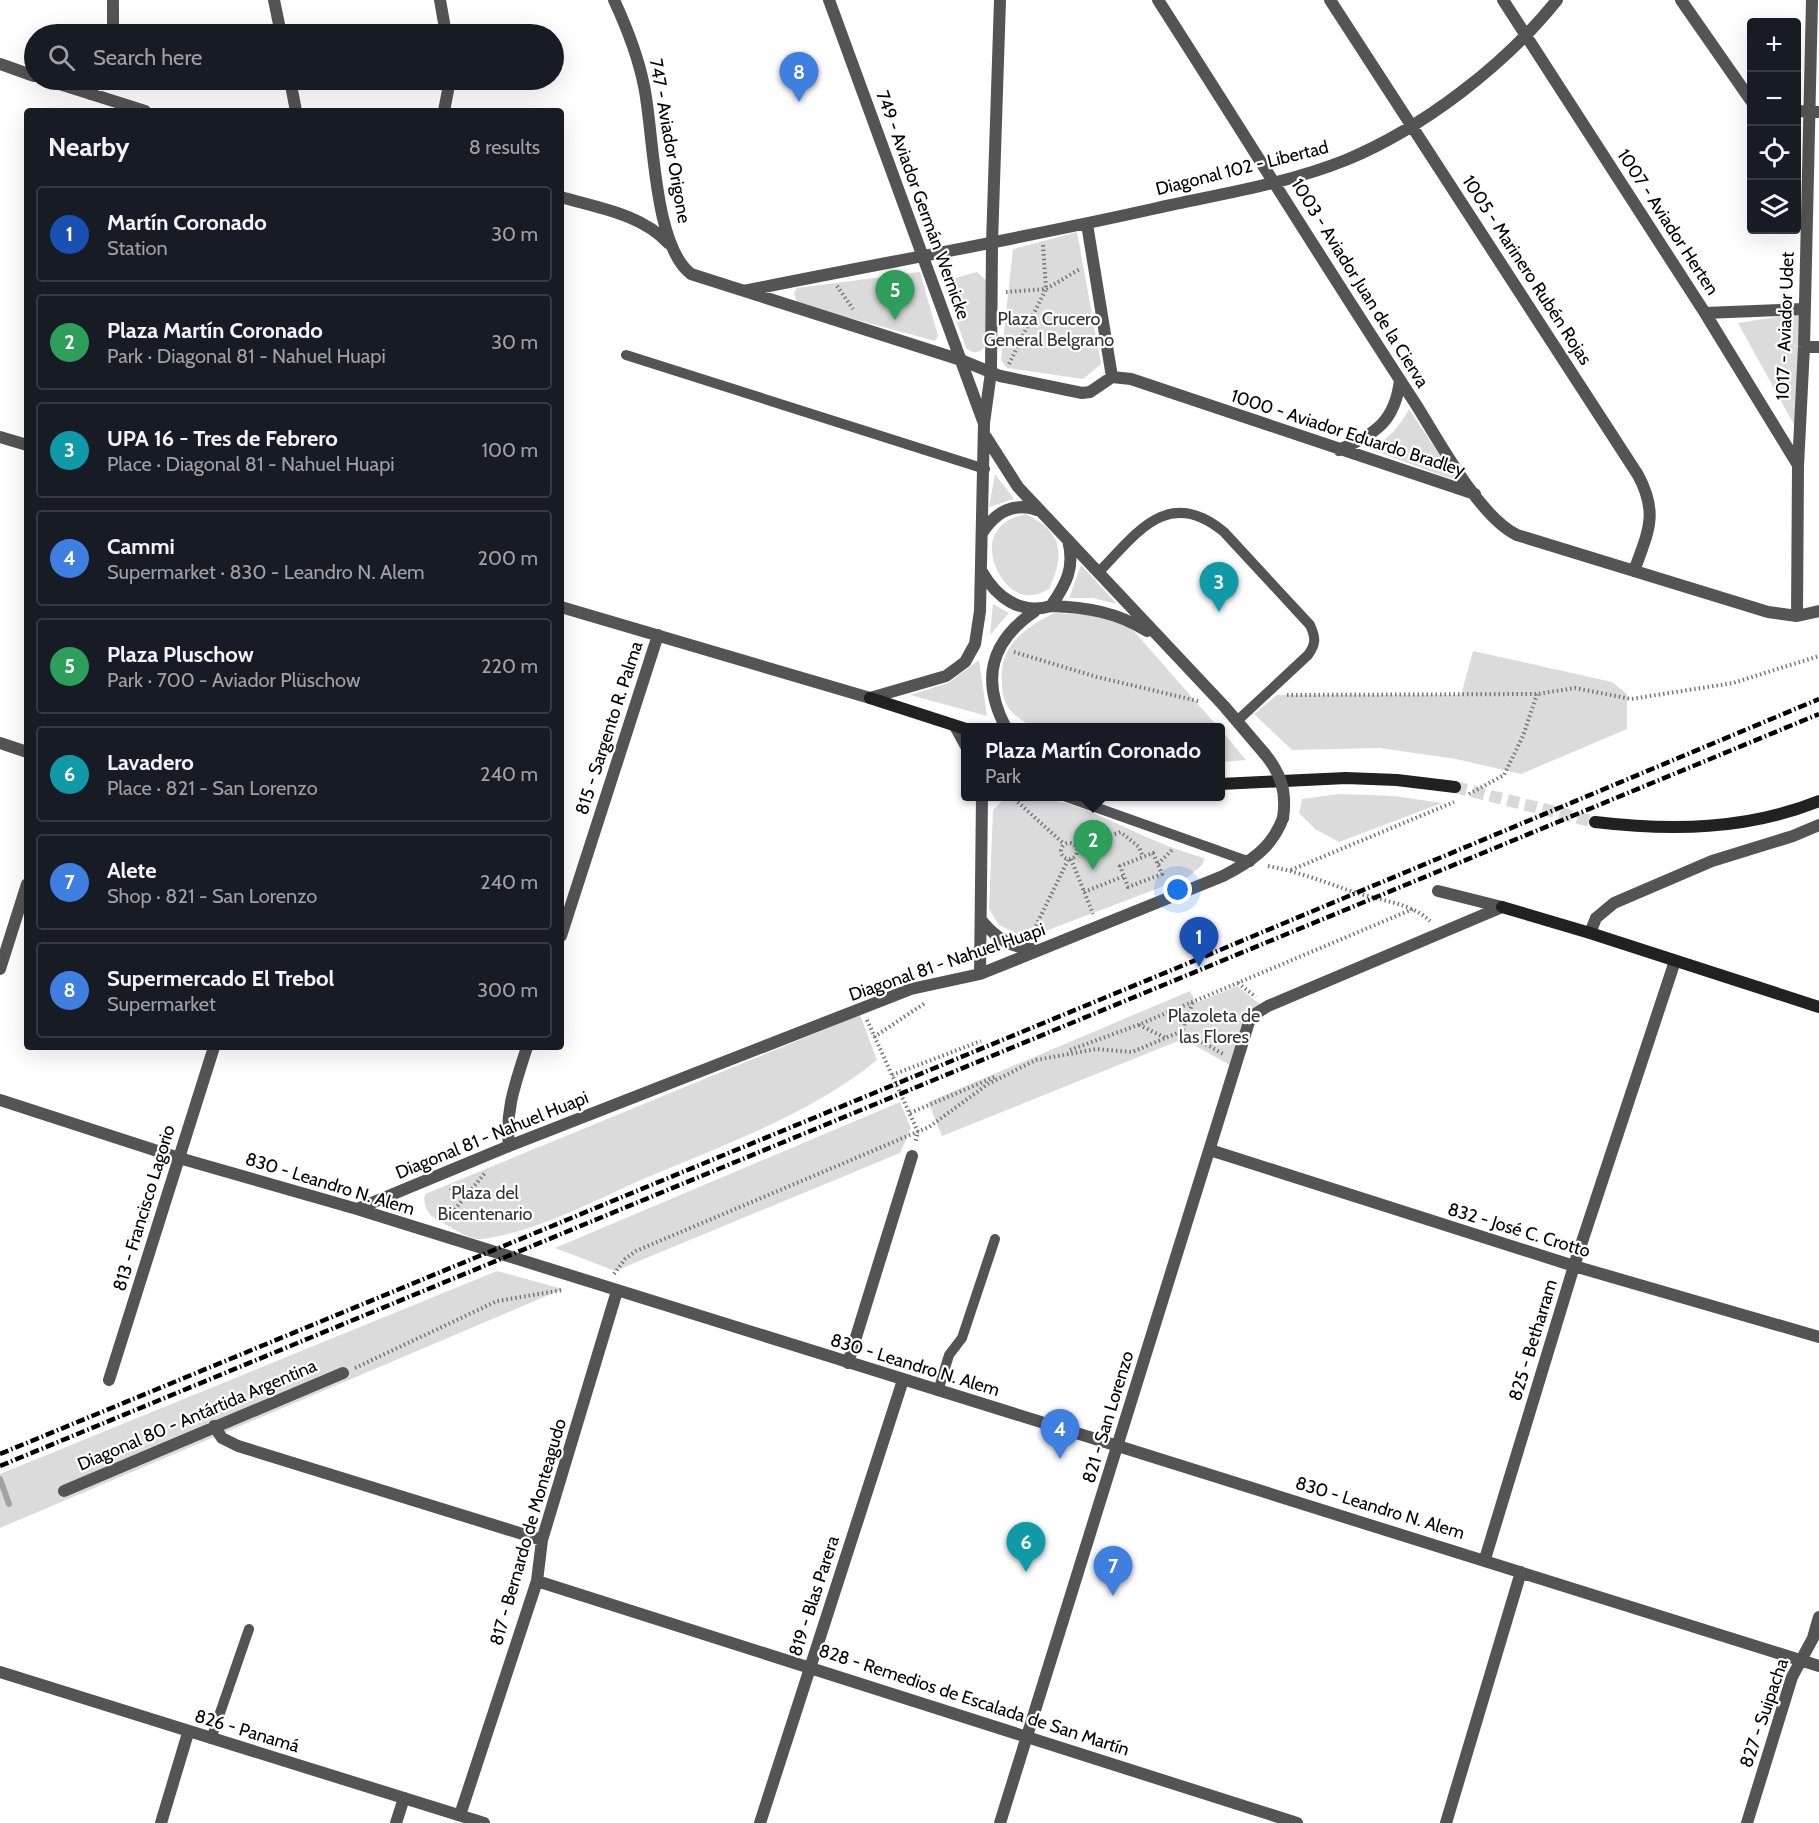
<!DOCTYPE html>
<meta charset="utf-8">
<style>
body{margin:0;font-family:Cabin,sans-serif;background:#20242c;color:#f1f3f6}
.controls{position:absolute;right:18px;top:18px;display:grid;overflow:hidden;border-radius:6px;box-shadow:0 6px 24px #0002}
.controls button{width:54px;height:54px;display:grid;place-items:center;padding:0;border:0;border-bottom:2px solid #363941;background:#171b24;color:#f1f3f6;font:30px sans-serif}
.you{position:absolute;left:1178px;top:890px;width:21px;height:21px;margin:-15px;border:4px solid #fff;border-radius:50%;background:#1a73e8;box-shadow:0 0 0 9px #1a73e833}
.badge{display:grid;place-items:center;width:39px;height:39px;border-radius:50%;background:#2563eb;color:#fff;font-size:20px;font-weight:700}
.pin{position:absolute;translate:-50% -50px;filter:drop-shadow(0 2px 3px #0008)}
.pin::after{content:'';position:absolute;top:32px;width:21px;height:18px;background:inherit;clip-path:polygon(0 0,100% 0,50% 100%)}
.popup{position:absolute;left:961px;top:723px;width:264px;height:78px;box-sizing:border-box;display:grid;place-content:center;border-radius:6px;background:#171b24;filter:drop-shadow(0 2px 4px #0005);font-size:20px;white-space:nowrap;color:#9ea1a6}
.popup b{font-size:22px;color:#f1f3f6}
.popup::after{content:'';position:absolute;left:50%;top:100%;margin-left:-12px;border:12px solid transparent;border-top-color:#171b24}
.list{margin:0;padding:0;list-style:none}
h2{display:flex;justify-content:space-between;align-items:center;height:78px;margin:0;padding:0 24px;font-size:26px}
h2 small{font-size:20px;font-weight:400;color:#9ea1a6}
.list li{display:grid;grid-template-columns:39px 1fr auto;gap:18px;align-items:center;box-sizing:border-box;height:96px;margin:0 12px 12px;padding:0 12px;border:2px solid #363941;border-radius:6px}
.list b{display:block;font-size:22px;white-space:nowrap}
.list p{margin:0;font-size:20px;white-space:nowrap;color:#9ea1a6}
.list em{font-size:20px;font-style:normal;color:#9ea1a6}
.icon{flex:none;width:33px;height:33px;fill:none;stroke:currentColor;stroke-width:2;stroke-linecap:round;stroke-linejoin:round}
.map{position:relative;flex:none;width:1819px;height:1823px;overflow:hidden}
.search{position:absolute;background:#171b24;box-shadow:0 6px 24px #0002;left:24px;top:24px;width:540px;height:66px;display:flex;align-items:center;gap:15px;box-sizing:border-box;padding:0 21px;border-radius:33px;color:#9ea1a6;font-size:22px}
.panel{position:absolute;background:#171b24;box-shadow:0 6px 24px #0002;left:24px;top:108px;width:540px;height:942px;border-radius:6px}
.map>svg:first-child{display:block}
</style>
<div class="map">
<svg width="1819" height="1823" viewBox="0 0 1819 1823">
<rect width="100%" height="100%" fill="#fff"/>
<path fill="#dbdbdb" d="M 1077,232 L 1101,364 L 1083,379 L 1007,368 L 1001,360 L 1013,249 Z
M 920,272 L 938,336 L 935,341 L 802,305 L 796,300 L 794,293 L 797,288 Z
M 977,272 L 988,282 L 987,342 C 983,352 975,356 966,348 L 948,296 L 948,284 L 955,278 Z
M 1800,313 L 1798,432 L 1738,323 Z
M 1409,409 L 1457,481 L 1370,449 C 1388,439 1399,428 1409,409 Z
M 995,474 L 1014,499 L 989,507 Z
M 1025,514 C 1063,531 1065,554 1049,589 C 1041,593 1035,596 1026,595 C 1002,593 982,551 997,531 C 1004,520 1013,518 1025,514 Z
M 1081,565 L 1117,604 L 1093,598 L 1069,598 Z
M 993,604 L 1009,613 L 990,635 Z
M 1054,613 L 1095,615 L 1132,629 L 1218,727 L 1032,727 C 1025,722 1015,716 1010,710 C 1004,703 1002,692 1002,683 C 998,647 1024,628 1054,613 Z
M 1473,651 L 1612,682 L 1627,694 L 1627,729 L 1521,774 L 1456,759 L 1380,748 L 1292,750 L 1254,714 L 1277,695 L 1461,695 Z
M 979,660 L 987,716 L 910,695 L 948,683 Z
M 1221,730 L 1246,760 L 1221,762 Z
M 1340,794 L 1394,796 L 1442,803 L 1339,842 L 1315,829 L 1299,813 L 1302,799 Z
M 1035,797 C 1077,801 1117,825 1156,841 C 1171,848 1188,853 1204,858 L 1203,864 L 1188,877 L 1035,935 L 1017,934 L 999,925 L 989,909 L 993,810 L 1006,797 Z
M 1237,986 L 1262,1006 L 1245,1014 L 1230,1065 L 1183,1039 L 942,1136 L 928,1102 L 1190,991 L 1196,1003 Z
M 860,1015 L 877,1060 C 807,1117 721,1145 639,1181 C 592,1202 533,1233 482,1239 C 471,1241 451,1227 441,1222 C 429,1217 422,1206 425,1194 Z
M 900,1102 L 911,1128 L 900,1153 L 615,1271 L 555,1248 Z
M 497,1271 L 563,1289 L 0,1528 L 0,1474 Z"/>
<g fill="none" stroke-linecap="round" stroke-linejoin="round">
<path stroke="#a2a2a2" stroke-width="6" d="M 0,1479 L 9,1504"/>
<path stroke="#d9d9d9" stroke-width="12" stroke-dasharray="12 6" stroke-linecap="butt" d="M 1455,787 L 1595,822"/>
<path stroke="#767676" stroke-width="4" stroke-dasharray="1.5 3" stroke-linecap="butt" d="M 837,286 L 853,309
M 1006,292 L 1046,289 L 1080,269
M 1009,364 L 1046,289 L 1043,245
M 1014,652 L 1097,677 L 1198,701
M 1287,695 L 1537,694 L 1575,688 L 1631,699 L 1733,683 L 1819,656
M 1469,794 L 1504,775 L 1523,736 L 1537,694
M 1011,796 L 1064,844
M 1123,834 L 1139,847 L 1143,857
M1061 851a8 8 0 1 1 16 0a8 8 0 1 1-16 0Z
M 1076,846 L 1121,832
M 1153,853 L 1162,874 L 1128,887 L 1120,866 Z
M 1071,859 L 1093,914
M 1158,864 L 1172,850
M 1268,866 C 1300,872 1327,883 1357,893 C 1382,901 1411,903 1430,921
M 1291,870 L 1454,802
M 1084,892 L 1124,876
M 1032,934 L 1068,860
M 1238,983 L 1256,997
M 867,1020 L 918,1132 L 915,1143
M 1139,1025 L 1166,1038
M 1182,1031 L 1225,1055
M 874,1037 L 925,1003
M 1070,1050 L 1138,1025 L 1413,909
M 892,1075 L 981,1041
M 910,1113 L 997,1076
M 450,1188 L 464,1197
M 446,1220 L 485,1173
M 614,1274 L 625,1259 L 636,1251 L 929,1127 L 988,1084 L 1036,1060 L 1096,1049 L 1132,1052 L 1182,1031 L 1193,1002
M 355,1368 L 497,1301 L 562,1290"/>
<path stroke="#545454" stroke-width="10" d="M 626,355 L 985,469
M 1099,572 C 1136,534 1168,485 1224,532 L 1310,625 C 1316,638 1316,644 1308,655 L 1237,721
M 1064,796 L 1250,862
M 938,1391 L 949,1355 L 962,1338 L 995,1239
M 211,1739 L 249,1629"/>
<path stroke="#545454" stroke-width="12" d="M 274,0 L 281,34
M 440,0 L 446,34
M 614,0 C 627,28 638,56 644,86 C 654,133 653,245 691,274 L 961,360 L 1000,376 L 1082,393 L 1090,392 L 1112,377 L 1131,379 L 1475,494
M 1158,0 C 1244,134 1328,270 1415,403 C 1438,439 1479,517 1517,535 L 1768,612 L 1797,616 L 1819,611
M 1330,0 L 1638,475 C 1659,514 1648,532 1634,571
M 1503,0 L 1705,313 L 1798,465
M 1681,0 L 1752,102
M 113,34 L 113,0
M 0,64 L 34,76
M 47,80 L 145,111
M 290,80 L 296,111
M 90,94 L 97,80
M 444,111 L 450,80
M 1796,111 L 1819,112
M 561,197 C 598,208 641,214 668,243
M 1087,224 L 1112,377
M 744,291 C 882,263 1020,239 1157,208 C 1220,194 1286,184 1346,160 C 1423,128 1505,65 1557,0
M 1705,313 L 1804,309
M 1804,347 L 1819,347
M 1339,450 C 1376,433 1395,422 1400,380
M 1797,616 L 1798,466 L 1804,347 L 1812,0
M 0,743 L 27,752
M 1438,891 L 1502,907
M 1590,933 L 1596,918 L 1614,903 L 1712,861 L 1793,836 L 1819,825
M 0,969 L 27,884
M 1210,1150 L 1574,1266 L 1819,1337
M 848,1363 L 912,1156
M 109,1380 L 214,1047
M 214,1426 L 222,1438 L 238,1446 L 542,1540
M 1118,1446 L 1819,1666
M 64,1491 L 343,1373
M 1485,1559 L 1574,1266 L 1675,961
M 537,1581 L 1297,1823
M 460,1815 L 537,1581 L 542,1540 L 617,1291
M 161,1823 L 188,1733
M 396,1823 L 404,1798
M 760,1823 L 903,1380
M 1446,1823 L 1521,1572
M 1747,1823 L 1792,1677 L 1813,1638 L 1819,1617"/>
<path stroke="#545454" stroke-width="12" d="M 829,0 L 983,421
M 0,437 L 27,445
M 986,437 L 1018,487 L 1224,706 L 1264,753
M 982,533 C 996,511 1015,501 1040,511
M 982,572 C 997,598 1021,615 1051,606 C 1067,583 1075,567 1068,540
M 1051,606 C 1086,607 1116,612 1147,631
M 561,607 L 870,698 L 946,676 L 965,662 L 975,644 L 980,611 L 984,423 L 991,372 L 992,243 L 1000,0
M 955,726 L 966,746
M 1006,728 C 980,679 991,641 1035,611
M 981,920 C 996,938 1012,949 1036,949
M 561,936 L 658,635
M 980,974 L 982,796
M 0,1100 L 179,1158 L 357,1209 L 1118,1446
M 509,1146 C 505,1109 516,1082 527,1047
M 357,1209 L 509,1146 L 911,989 L 980,974 L 1223,876 C 1250,862 1272,848 1283,818
M 0,1672 L 484,1823
M 1000,1823 L 1249,1022 L 1255,1014 L 1268,1006 L 1502,907"/>
<path stroke="#212121" stroke-width="12" d="M 870,698 L 966,729
M 1220,784 L 1346,778 L 1397,780 L 1455,787
M 1595,822 C 1672,831 1747,830 1819,801
M 1502,907 L 1590,933 L 1819,1007"/>
<path stroke="#000" stroke-width="4.5" stroke-dasharray="9 3 1.5 3" stroke-linecap="butt" d="M 0,1454 L 1196,960 L 1819,699
M 0,1466 L 1819,714"/>
<path stroke="#545454" stroke-width="12" d="M 1264,753 C 1281,773 1287,792 1283,818"/>
</g>
<g text-anchor="middle" stroke-width="4.5" stroke-linejoin="round" paint-order="stroke">
<g font-size="18" fill="#000" stroke="#fff">
<text transform="translate(670 141) rotate(80)" y="6">747 - Aviador Origone</text>
<text transform="translate(1242 168) rotate(-14)" y="6">Diagonal 102 - Libertad</text>
<text transform="translate(923 205) rotate(70)" y="6">749 - Aviador Germán Wernicke</text>
<text transform="translate(1668 222) rotate(57)" y="6">1007 - Aviador Herten</text>
<text transform="translate(1527 270) rotate(57)" y="6">1005 - Marinero Rubén Rojas</text>
<text transform="translate(1360 283) rotate(58)" y="6">1003 - Aviador Juan de la Cierva</text>
<text transform="translate(1785 326) rotate(-88)" y="6">1017 - Aviador Udet</text>
<text transform="translate(1348 433) rotate(18)" y="6">1000 - Aviador Eduardo Bradley</text>
<text transform="translate(609 728) rotate(-72)" y="6">815 - Sargento R. Palma</text>
<text transform="translate(947 962) rotate(-19)" y="6">Diagonal 81 - Nahuel Huapi</text>
<text transform="translate(492 1135) rotate(-22)" y="6">Diagonal 81 - Nahuel Huapi</text>
<text transform="translate(330 1184) rotate(17)" y="6">830 - Leandro N. Alem</text>
<text transform="translate(144 1208) rotate(-73)" y="6">813 - Francisco Lagorio</text>
<text transform="translate(1519 1230) rotate(17)" y="6">832 - José C. Crotto</text>
<text transform="translate(1533 1340) rotate(-73)" y="6">825 - Betharram</text>
<text transform="translate(915 1365) rotate(17)" y="6">830 - Leandro N. Alem</text>
<text transform="translate(197 1415) rotate(-23)" y="6">Diagonal 80 - Antártida Argentina</text>
<text transform="translate(1108 1417) rotate(-73)" y="6">821 - San Lorenzo</text>
<text transform="translate(1380 1508) rotate(17)" y="6">830 - Leandro N. Alem</text>
<text transform="translate(528 1532) rotate(-74)" y="6">817 - Bernardo de Monteagudo</text>
<text transform="translate(814 1596) rotate(-72)" y="6">819 - Blas Parera</text>
<text transform="translate(974 1700) rotate(18)" y="6">828 - Remedios de Escalada de San Martín</text>
<text transform="translate(1764 1713) rotate(-71)" y="6">827 - Suipacha</text>
<text transform="translate(247 1731) rotate(17)" y="6">826 - Panamá</text>
</g>
<g font-size="18" fill="#323232" stroke="#fff">
<text x="1049" y="325">Plaza Crucero<tspan x="1049" dy="21">General Belgrano</tspan></text>
<text x="1214" y="1022">Plazoleta de<tspan x="1214" dy="21">las Flores</tspan></text>
<text x="485" y="1199">Plaza del<tspan x="485" dy="21">Bicentenario</tspan></text>
</g>
</g>
</svg>
<div class="controls">
<button>+</button>
<button>−</button>
<button><svg class="icon" aria-label="locate" viewBox="0 0 24 24"><circle cx="12" cy="12" r="6"/><path d="M12 2v4M12 18v4M2 12h4M18 12h4"/></svg></button>
<button><svg class="icon" aria-label="layers" viewBox="0 0 24 24"><path d="M12 4l9 5-9 5-9-5zM3 14l9 5 9-5"/></svg></button>
</div>
<div class="you"></div>
<div class="pin badge" style="left:1199px;top:967px;background:#1a4fb4">1</div>
<div class="pin badge" style="left:1093px;top:870px;background:#2e9e5b">2</div>
<div class="popup"><b>Plaza Martín Coronado</b>Park</div>
<div class="pin badge" style="left:1219px;top:612px;background:#0f9aa8">3</div>
<div class="pin badge" style="left:1060px;top:1459px;background:#3f7fe0">4</div>
<div class="pin badge" style="left:895px;top:320px;background:#2e9e5b">5</div>
<div class="pin badge" style="left:1026px;top:1572px;background:#0f9aa8">6</div>
<div class="pin badge" style="left:1113px;top:1596px;background:#3f7fe0">7</div>
<div class="pin badge" style="left:799px;top:102px;background:#3f7fe0">8</div>
<div class="search"><svg class="icon" aria-label="search" viewBox="0 0 24 24"><circle cx="10" cy="10" r="6"/><path d="M15 15l6 6"/></svg>Search here</div>
<section class="panel">
<h2>Nearby<small>8 results</small></h2>
<ul class="list">
<li><span class="badge" style="background:#1a4fb4">1</span><div><b>Martín Coronado</b><p>Station</p></div><em>30 m</em></li>
<li><span class="badge" style="background:#2e9e5b">2</span><div><b>Plaza Martín Coronado</b><p>Park · Diagonal 81 - Nahuel Huapi</p></div><em>30 m</em></li>
<li><span class="badge" style="background:#0f9aa8">3</span><div><b>UPA 16 - Tres de Febrero</b><p>Place · Diagonal 81 - Nahuel Huapi</p></div><em>100 m</em></li>
<li><span class="badge" style="background:#3f7fe0">4</span><div><b>Cammi</b><p>Supermarket · 830 - Leandro N. Alem</p></div><em>200 m</em></li>
<li><span class="badge" style="background:#2e9e5b">5</span><div><b>Plaza Pluschow</b><p>Park · 700 - Aviador Plüschow</p></div><em>220 m</em></li>
<li><span class="badge" style="background:#0f9aa8">6</span><div><b>Lavadero</b><p>Place · 821 - San Lorenzo</p></div><em>240 m</em></li>
<li><span class="badge" style="background:#3f7fe0">7</span><div><b>Alete</b><p>Shop · 821 - San Lorenzo</p></div><em>240 m</em></li>
<li><span class="badge" style="background:#3f7fe0">8</span><div><b>Supermercado El Trebol</b><p>Supermarket</p></div><em>300 m</em></li>
</ul>
</section>
</div>
